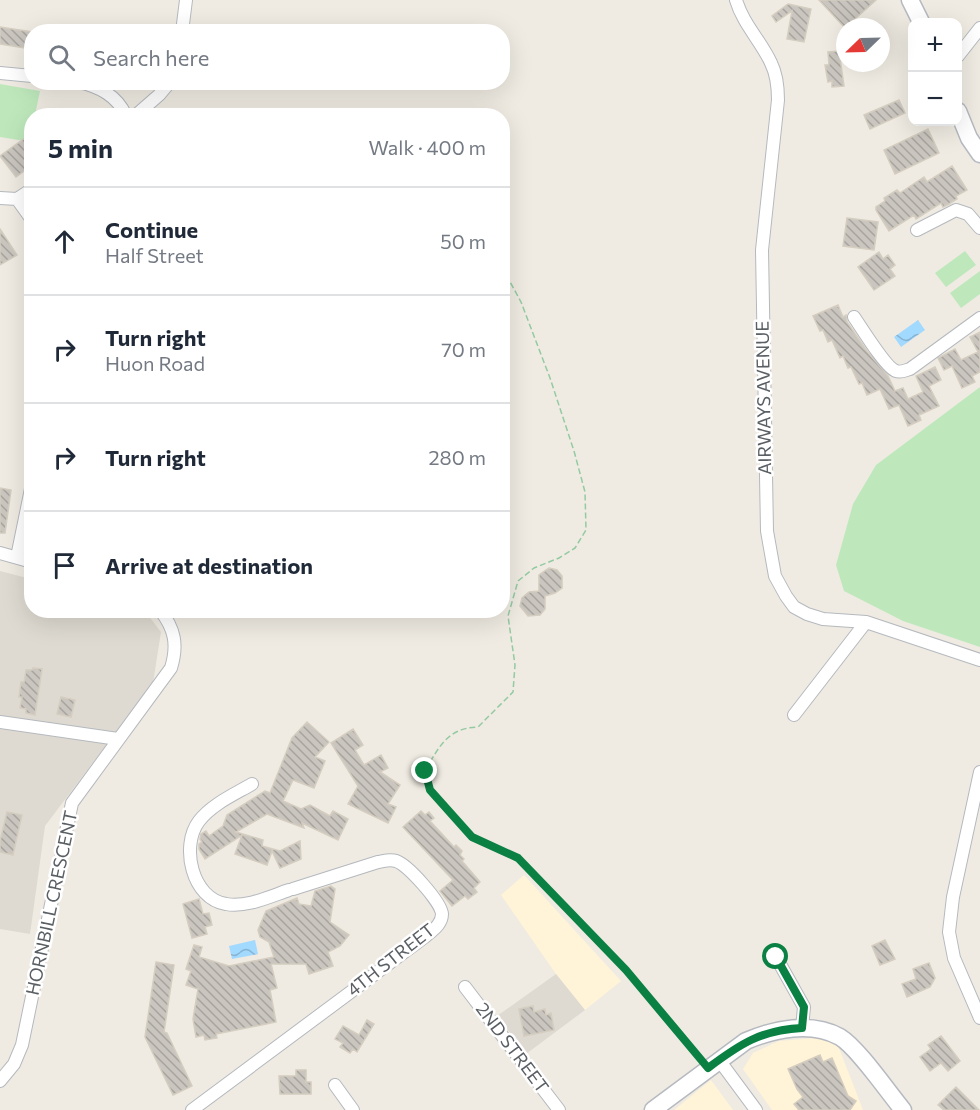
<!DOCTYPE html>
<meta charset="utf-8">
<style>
body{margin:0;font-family:Commissioner,sans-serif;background:#f2f2f3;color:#1f2937}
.controls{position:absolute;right:18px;top:18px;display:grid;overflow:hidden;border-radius:12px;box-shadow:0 6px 24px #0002}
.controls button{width:54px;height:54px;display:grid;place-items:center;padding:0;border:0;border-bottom:2px solid #e0e1e3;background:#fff;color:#1f2937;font:30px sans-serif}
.compass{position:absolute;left:836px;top:18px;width:54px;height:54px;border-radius:50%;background:#fff;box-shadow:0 6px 24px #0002;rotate:247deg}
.stop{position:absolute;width:18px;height:18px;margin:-14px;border:4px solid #0b8043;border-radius:50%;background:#fff}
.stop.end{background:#0b8043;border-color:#fff;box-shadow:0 2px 6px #0008}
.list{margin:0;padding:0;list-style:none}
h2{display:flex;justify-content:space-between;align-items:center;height:78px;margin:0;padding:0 24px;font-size:26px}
h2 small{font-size:20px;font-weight:400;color:#747a83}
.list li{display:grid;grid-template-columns:39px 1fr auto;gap:18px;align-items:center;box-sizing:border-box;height:108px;padding:0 24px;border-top:2px solid #e0e1e3}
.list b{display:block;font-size:22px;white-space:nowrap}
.list p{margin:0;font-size:20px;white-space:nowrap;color:#747a83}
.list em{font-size:20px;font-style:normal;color:#747a83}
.icon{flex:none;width:33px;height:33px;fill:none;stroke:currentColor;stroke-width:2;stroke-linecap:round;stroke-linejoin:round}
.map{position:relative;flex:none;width:980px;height:1110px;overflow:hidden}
.search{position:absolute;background:#fff;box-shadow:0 6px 24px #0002;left:24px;top:24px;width:486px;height:66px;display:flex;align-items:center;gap:15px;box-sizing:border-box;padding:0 21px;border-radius:24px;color:#747a83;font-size:22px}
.panel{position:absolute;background:#fff;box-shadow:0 6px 24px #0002;left:24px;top:108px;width:486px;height:510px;border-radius:24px}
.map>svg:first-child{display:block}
</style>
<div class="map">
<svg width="980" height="1110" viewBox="0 0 980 1110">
<defs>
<pattern id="water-waves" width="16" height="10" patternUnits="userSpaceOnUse" patternTransform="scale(1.5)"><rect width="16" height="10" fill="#a2d9ff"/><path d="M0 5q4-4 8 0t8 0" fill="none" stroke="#87b3d2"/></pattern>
<pattern id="building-back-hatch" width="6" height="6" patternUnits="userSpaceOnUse" patternTransform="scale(1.5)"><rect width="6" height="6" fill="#cac6bf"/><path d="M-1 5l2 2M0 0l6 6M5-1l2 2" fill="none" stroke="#a7a49f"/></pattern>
</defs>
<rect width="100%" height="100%" fill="#efebe2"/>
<path fill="#fff4d7" d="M 524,875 L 621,981 L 585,1010 L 556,974 L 501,895 Z
M 816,1038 L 837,1043 L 863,1110 L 772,1110 L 743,1069 L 753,1053 L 779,1041 Z
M 711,1080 L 733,1110 L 674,1110 Z"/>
<path fill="#dedad1" d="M 0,571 L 31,579 L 32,610 L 145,611 L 161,632 L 153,683 L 45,826 L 30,934 L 0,929 Z
M 556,974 L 585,1010 L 526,1054 L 497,1016 Z"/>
<path fill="#bee8bc" d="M 0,84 L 40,91 L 35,115 L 32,116 L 31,142 L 0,137 Z
M 965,251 L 976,265 L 946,287 L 935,273 Z
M 980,271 L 980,294 L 961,308 L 950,293 Z
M 980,387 L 980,647 L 903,621 L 844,591 L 836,565 L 853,504 L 876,465 Z"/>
<path fill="url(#water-waves)" d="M 918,320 L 925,330 L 901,347 L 894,337 Z
M 255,940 L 258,954 L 232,959 L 229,946 Z"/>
<path fill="url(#building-back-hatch)" stroke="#d4cdc0" stroke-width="1.5" d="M 819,0 L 876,0 L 845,28 Z
M 788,4 L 811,9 L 804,42 L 787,39 L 792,11 L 776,22 L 772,16 Z
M 0,27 L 32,32 L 32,49 L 0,44 Z
M 839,51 L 844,86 L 832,87 L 832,81 L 828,82 L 825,65 L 829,65 L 828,52 Z
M 899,100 L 905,113 L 870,129 L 864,115 Z
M 928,129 L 939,153 L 895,174 L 884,150 Z
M 32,133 L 32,165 L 16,177 L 0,156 Z
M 952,166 L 967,190 L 956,196 L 957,199 L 949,204 L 943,207 L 941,203 L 916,219 L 914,215 L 889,231 L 876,210 L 876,207 L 885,201 L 884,198 L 897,190 L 900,193 L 924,177 L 927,182 Z
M 847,218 L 878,222 L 874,250 L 843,246 Z
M 0,229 L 17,255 L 0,265 Z
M 879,252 L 883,259 L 888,255 L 895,265 L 890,269 L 895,276 L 874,290 L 858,267 Z
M 838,305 L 843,317 L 846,315 L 847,322 L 867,351 L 888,376 L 895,391 L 903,388 L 908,399 L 923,392 L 916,376 L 935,367 L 941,380 L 929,386 L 939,406 L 919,415 L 921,420 L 908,426 L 899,405 L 889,409 L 880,389 L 867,395 L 862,383 L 859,384 L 851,367 L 848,368 L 843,356 L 840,358 L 832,340 L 828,342 L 823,330 L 820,331 L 813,316 Z
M 980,332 L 980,372 L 972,376 L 975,382 L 962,388 L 952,366 L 944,370 L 938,358 L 955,349 L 961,360 L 978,352 L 970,337 Z
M 0,488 L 11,490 L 5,533 L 0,533 Z
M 549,568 L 557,570 L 562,576 L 562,588 L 555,593 L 545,596 L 545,609 L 540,615 L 528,616 L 520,606 L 522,598 L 529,592 L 539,591 L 539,575 Z
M 33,668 L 42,669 L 35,715 L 26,713 L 26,709 L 20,708 L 22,697 L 19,697 L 21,682 L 24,682 L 26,670 L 32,670 Z
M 61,697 L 75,700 L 71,717 L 57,714 Z
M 307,722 L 329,742 L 315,757 L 325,761 L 314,788 L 293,780 L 283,801 L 301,809 L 310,805 L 330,816 L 333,811 L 348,819 L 338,840 L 302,823 L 304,828 L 267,814 L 236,832 L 263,840 L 262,846 L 280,851 L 300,841 L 301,859 L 280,868 L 272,851 L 267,865 L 235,854 L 242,835 L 205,859 L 199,849 L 199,844 L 202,842 L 200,839 L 201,834 L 206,831 L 209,836 L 223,826 L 227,815 L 265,791 L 270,793 L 292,738 Z
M 353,729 L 363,745 L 355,750 L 364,765 L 381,755 L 388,768 L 380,772 L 400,785 L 388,804 L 396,807 L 388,823 L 348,804 L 358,786 L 331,743 Z
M 421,811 L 425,815 L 429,812 L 434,818 L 430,821 L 454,847 L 456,845 L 462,851 L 460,855 L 464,859 L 462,861 L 480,882 L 474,888 L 477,892 L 468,899 L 465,896 L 452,906 L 440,891 L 453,880 L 403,827 Z
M 7,812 L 22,815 L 13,855 L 0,852 L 0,841 Z
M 331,886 L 335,889 L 330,922 L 349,935 L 340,946 L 328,952 L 333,966 L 309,974 L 306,964 L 271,964 L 277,988 L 270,990 L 276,1022 L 216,1034 L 217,1038 L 205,1040 L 204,1035 L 196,1037 L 193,1019 L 198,989 L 186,985 L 191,971 L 186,969 L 194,945 L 202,947 L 199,957 L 229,966 L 274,957 L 269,942 L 260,937 L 258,930 L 266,911 L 297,898 L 299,904 L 311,906 L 315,891 Z
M 199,899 L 203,914 L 209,913 L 212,925 L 205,927 L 207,934 L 192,938 L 183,904 Z
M 885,940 L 895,959 L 880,965 L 872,946 Z
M 156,962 L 174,965 L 164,1032 L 167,1033 L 192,1086 L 173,1095 L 145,1037 Z
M 929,963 L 935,978 L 930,987 L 907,997 L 902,984 L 916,979 L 913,969 Z
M 533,1006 L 534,1012 L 545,1009 L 546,1015 L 551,1013 L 554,1030 L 524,1036 L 519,1009 Z
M 367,1020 L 374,1024 L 357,1052 L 353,1049 L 350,1053 L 340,1047 L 343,1043 L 335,1039 L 343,1026 L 359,1035 Z
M 941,1036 L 960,1061 L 948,1071 L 941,1063 L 930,1071 L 920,1057 L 931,1049 L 928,1045 Z
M 820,1055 L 823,1062 L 832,1058 L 848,1096 L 856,1101 L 850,1110 L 799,1110 L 794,1104 L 803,1097 L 797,1089 L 788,1069 Z
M 296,1070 L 306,1070 L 306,1082 L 311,1082 L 311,1094 L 280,1094 L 279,1076 L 296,1076 Z
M 956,1087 L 979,1110 L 944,1110 L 938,1105 Z"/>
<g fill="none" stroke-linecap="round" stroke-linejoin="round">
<g stroke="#b5b9be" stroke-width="14">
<path id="street" d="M 736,0 C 743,24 761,41 771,63 C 777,75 778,87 778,100 L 762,250 L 767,531 L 775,576 L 786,596 L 794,607 L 807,614 L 823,619 L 866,622 L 980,660
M 182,32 L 186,0
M 958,56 L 980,28
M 0,73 L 32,76
M 79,82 C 99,87 117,95 126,116
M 135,116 L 159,95 L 170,82
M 0,198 L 17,199 L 32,189
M 17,199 L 32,220
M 917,230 L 956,210 L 968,214 L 980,228
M 854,317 C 861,327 886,368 896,371 C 901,373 906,370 910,369 L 980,318
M 0,553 L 32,562
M 17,557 L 32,484
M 794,715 L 866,622
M 0,722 L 118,739
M 980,772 L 953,897 L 949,932 L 954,958 L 980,1018
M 252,784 C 235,794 212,804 199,821 C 180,846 192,899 226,904 C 246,908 271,896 289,890
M 776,957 L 804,1007 L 802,1028
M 465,987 L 559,1110
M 719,1060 L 756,1110
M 0,1081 L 14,1064 L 22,1045 L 72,803 L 171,668 C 178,645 175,629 160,610
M 335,1085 L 353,1110
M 192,1110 L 426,936 C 433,930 442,924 442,914 C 441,902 408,865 396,861 C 390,859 384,861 378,862 L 293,889"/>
</g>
<g stroke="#b6bac0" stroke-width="19">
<path id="secondary" d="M 910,0 L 921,22
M 958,111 L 969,138 L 980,154
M 653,1110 L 746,1041 C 774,1029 811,1021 840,1037 C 858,1048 888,1092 903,1110"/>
</g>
<path stroke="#94caa2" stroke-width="1.5" stroke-dasharray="6 3" stroke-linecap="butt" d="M 502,267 L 521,302 L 550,378 L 574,451 L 585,492 L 586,530 L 575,548 L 559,558 L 534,568 L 518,581 L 508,616 L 515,665 L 513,692 L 478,727 C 447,728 439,747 425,771 L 430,790 L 472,837 L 518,858 L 626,970 L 701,1059"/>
<use href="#street" stroke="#fff" stroke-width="12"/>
<use href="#secondary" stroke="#fff" stroke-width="16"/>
</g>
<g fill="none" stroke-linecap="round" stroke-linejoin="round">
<path stroke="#0b8043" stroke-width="8" d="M 425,771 L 430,790 L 472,837 L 518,858 L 626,970 L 708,1068 C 740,1044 761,1030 802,1028 L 804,1007 L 776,957"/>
</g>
<g text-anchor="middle" stroke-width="5" stroke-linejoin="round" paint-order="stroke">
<g font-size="18" fill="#5a5f64" stroke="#fff">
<text transform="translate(764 398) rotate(-91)" y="6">AIRWAYS AVENUE</text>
<text transform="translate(52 903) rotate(-78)" y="6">HORNBILL CRESCENT</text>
<text transform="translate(391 960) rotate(-38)" y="6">4TH STREET</text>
<text transform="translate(512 1048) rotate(53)" y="6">2ND STREET</text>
</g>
</g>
</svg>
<div class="controls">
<button>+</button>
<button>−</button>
</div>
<svg class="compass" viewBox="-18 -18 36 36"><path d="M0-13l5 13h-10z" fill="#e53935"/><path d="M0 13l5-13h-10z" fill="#747a83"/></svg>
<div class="stop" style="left:776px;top:957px"></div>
<div class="stop end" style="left:425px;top:771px"></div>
<div class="search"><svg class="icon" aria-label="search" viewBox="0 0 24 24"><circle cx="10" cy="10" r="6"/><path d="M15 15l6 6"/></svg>Search here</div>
<section class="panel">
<h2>5 min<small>Walk · 400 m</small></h2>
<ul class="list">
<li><svg class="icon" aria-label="ahead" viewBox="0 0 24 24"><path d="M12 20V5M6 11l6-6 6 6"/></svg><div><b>Continue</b><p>Half Street</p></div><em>50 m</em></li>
<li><svg class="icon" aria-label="right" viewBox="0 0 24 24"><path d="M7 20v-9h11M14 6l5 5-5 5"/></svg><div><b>Turn right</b><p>Huon Road</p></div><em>70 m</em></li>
<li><svg class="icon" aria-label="right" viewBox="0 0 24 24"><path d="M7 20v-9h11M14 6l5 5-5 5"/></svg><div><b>Turn right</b></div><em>280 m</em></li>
<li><svg class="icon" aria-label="arrive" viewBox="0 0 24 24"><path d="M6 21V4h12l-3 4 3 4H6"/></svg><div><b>Arrive at destination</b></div></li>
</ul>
</section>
</div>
